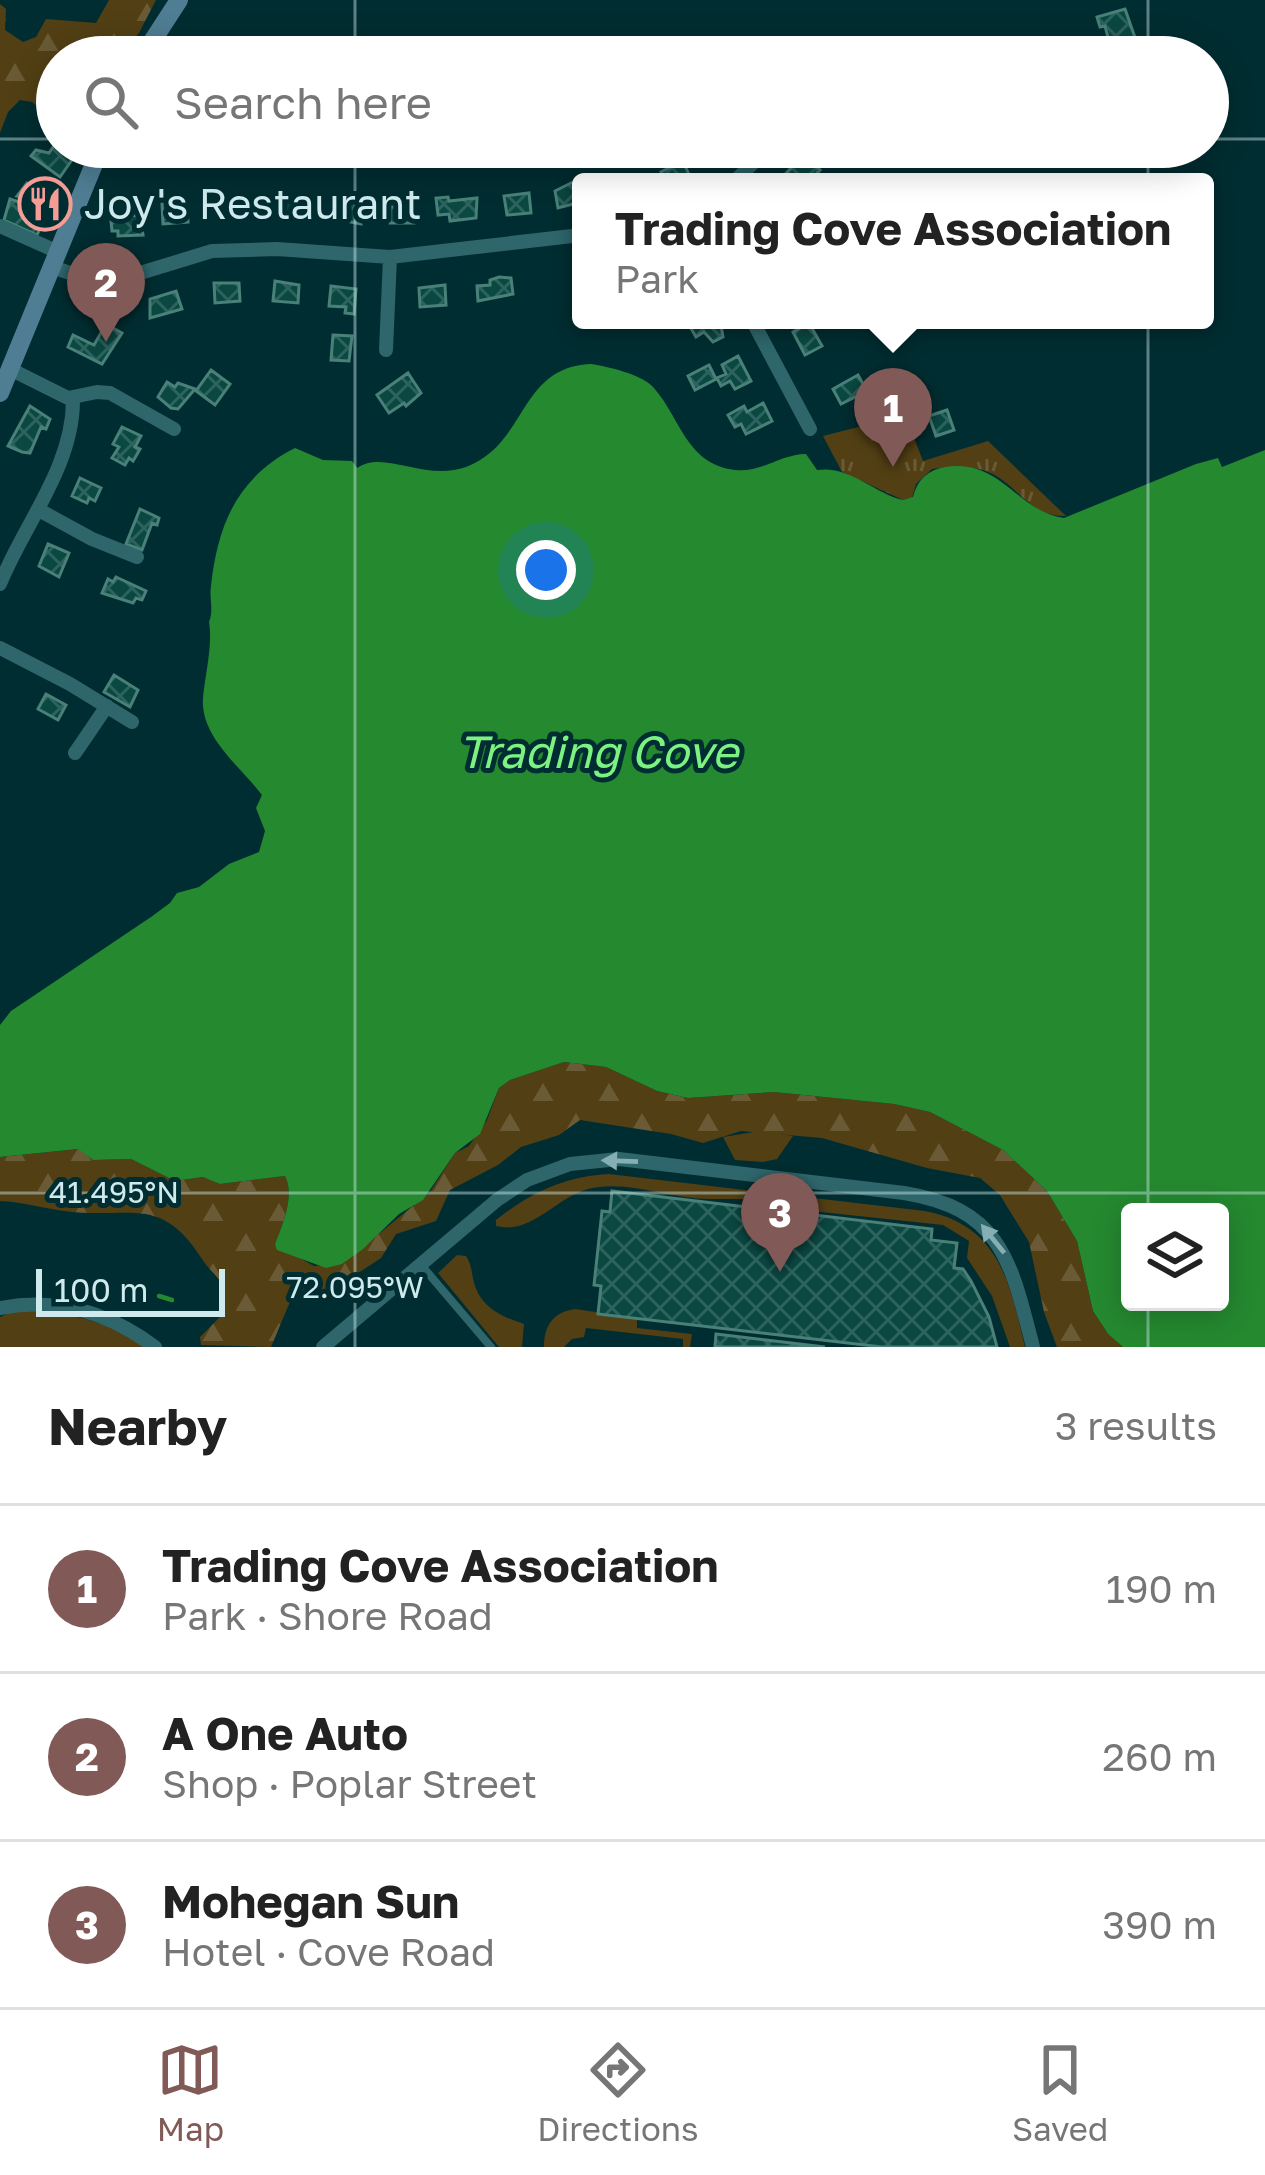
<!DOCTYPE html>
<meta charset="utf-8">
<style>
body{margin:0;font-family:"Golos Text",sans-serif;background:#f2f2f2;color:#222}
.controls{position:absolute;right:36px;bottom:36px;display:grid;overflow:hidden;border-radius:12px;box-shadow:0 6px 30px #0003}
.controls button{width:108px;height:108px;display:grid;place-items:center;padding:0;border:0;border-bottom:3px solid #e0e0e0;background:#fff;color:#222;font:60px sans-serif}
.scale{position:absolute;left:36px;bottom:30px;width:189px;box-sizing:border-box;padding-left:12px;border:6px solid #ceeaed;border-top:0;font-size:33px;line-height:42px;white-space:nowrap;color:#ceeaed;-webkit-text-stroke:9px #002d31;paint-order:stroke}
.you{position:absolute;left:546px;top:570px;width:42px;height:42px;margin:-30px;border:9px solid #fff;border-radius:50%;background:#1a73e8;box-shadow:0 0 0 18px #1a73e833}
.badge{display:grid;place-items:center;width:78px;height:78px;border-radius:50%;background:#815956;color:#fff;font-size:39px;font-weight:700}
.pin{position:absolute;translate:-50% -99px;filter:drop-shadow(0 3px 6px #0008)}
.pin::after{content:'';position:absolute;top:63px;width:42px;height:36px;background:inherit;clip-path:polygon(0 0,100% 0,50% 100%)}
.popup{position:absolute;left:572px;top:173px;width:642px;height:156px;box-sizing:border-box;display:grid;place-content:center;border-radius:12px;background:#fff;filter:drop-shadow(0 3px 9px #0005);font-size:39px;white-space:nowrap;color:#767676}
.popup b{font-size:45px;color:#222}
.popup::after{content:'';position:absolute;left:50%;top:100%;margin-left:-24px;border:24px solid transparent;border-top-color:#fff}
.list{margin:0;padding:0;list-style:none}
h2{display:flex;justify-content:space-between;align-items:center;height:156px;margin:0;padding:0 48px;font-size:51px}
h2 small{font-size:39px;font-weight:400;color:#767676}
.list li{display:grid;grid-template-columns:78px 1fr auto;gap:36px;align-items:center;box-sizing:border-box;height:168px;padding:0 48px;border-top:3px solid #e0e0e0}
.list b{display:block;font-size:45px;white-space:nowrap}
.list p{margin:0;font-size:39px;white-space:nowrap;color:#767676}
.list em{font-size:39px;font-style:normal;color:#767676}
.icon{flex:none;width:66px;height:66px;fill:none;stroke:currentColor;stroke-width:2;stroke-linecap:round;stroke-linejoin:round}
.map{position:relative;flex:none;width:1265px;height:1347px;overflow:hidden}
.search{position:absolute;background:#fff;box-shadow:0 6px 30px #0003;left:36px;right:36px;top:36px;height:132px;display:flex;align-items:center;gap:30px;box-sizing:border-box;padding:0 42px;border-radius:66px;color:#767676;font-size:45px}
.sheet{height:660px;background:#fff}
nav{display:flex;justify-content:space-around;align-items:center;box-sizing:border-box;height:168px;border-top:3px solid #e0e0e0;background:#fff;font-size:33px;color:#767676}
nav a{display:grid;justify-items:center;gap:6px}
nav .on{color:#815956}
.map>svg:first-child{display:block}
</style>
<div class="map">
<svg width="1265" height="1347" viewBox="0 0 1265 1347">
<defs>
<pattern id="forest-firs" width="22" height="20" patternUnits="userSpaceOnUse" patternTransform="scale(3)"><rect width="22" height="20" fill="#523f14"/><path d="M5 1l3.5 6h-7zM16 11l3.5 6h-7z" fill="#6a5b36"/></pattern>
<pattern id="park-tufts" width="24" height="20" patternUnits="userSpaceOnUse" patternTransform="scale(3)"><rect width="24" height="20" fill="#523f14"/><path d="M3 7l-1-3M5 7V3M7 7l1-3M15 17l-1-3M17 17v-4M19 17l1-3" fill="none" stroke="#6a5b36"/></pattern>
<pattern id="building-cross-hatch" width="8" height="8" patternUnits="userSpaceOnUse" patternTransform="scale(3)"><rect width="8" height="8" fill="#0b4842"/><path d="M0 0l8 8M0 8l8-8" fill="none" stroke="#2d635e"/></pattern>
</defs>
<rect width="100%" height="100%" fill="#002d31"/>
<path fill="#523f14" d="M 760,1131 L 793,1136 L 777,1159 L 763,1162 L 735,1160 L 723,1137 Z
M 609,1174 L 925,1211 C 999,1225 1010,1283 1025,1347 L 1010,1347 L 992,1296 L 967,1258 L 969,1241 L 943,1225 L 793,1209 L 793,1202 C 763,1198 738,1199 709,1199 C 669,1199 627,1179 588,1189 C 555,1198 532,1235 496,1226 L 496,1220 C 530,1193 565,1176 609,1174 Z
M 457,1255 L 466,1256 C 473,1267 471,1274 475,1286 C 483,1309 503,1317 524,1324 L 522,1347 L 499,1347 L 438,1273 Z
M 575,1309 L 637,1318 L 637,1328 L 692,1334 L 690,1347 L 683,1347 L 683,1339 L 586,1328 L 584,1337 L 572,1339 L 564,1347 L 544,1347 C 544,1326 553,1312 575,1309 Z
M 16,1310 C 65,1311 104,1319 145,1347 L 0,1347 L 0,1317 Z"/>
<path fill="url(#forest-firs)" d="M 109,0 L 156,0 L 139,33 L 117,57 L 57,57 L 57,122 L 32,102 L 20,100 L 8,112 L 0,133 L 0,4 L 6,9 L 5,30 L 23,42 L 36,37 L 46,19 L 96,23 Z
M 564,1062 L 606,1067 L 657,1091 L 688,1098 L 774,1092 L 894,1104 L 930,1112 L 1003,1150 L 1047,1191 L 1077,1241 L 1093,1311 L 1108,1334 L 1123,1347 L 1057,1347 L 1044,1312 L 1029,1242 L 1000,1195 L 980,1178 L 927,1168 L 822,1138 L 741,1131 L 703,1143 L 671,1134 L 580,1120 L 559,1135 L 521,1147 L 498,1165 L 450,1190 L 436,1221 L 396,1234 L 381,1258 L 346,1281 L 334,1294 L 318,1302 L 292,1297 L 271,1347 L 201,1345 L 200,1337 L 219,1318 L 225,1289 C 219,1277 209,1270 202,1259 C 160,1193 130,1220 64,1211 C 42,1208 22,1202 0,1201 L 0,1157 L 79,1149 L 93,1160 L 131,1159 L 175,1181 L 204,1177 L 220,1184 L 285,1176 C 295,1196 283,1223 275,1244 L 314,1266 L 342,1264 L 430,1192 L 455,1153 L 469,1146 L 487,1120 L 499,1088 L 510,1080 Z"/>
<path fill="url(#park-tufts)" d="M 905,415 L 923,461 L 988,441 L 1066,516 C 1027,517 1016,480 983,470 C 969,466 947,467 932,469 L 916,484 L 912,498 L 903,500 L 842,472 L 823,436 Z"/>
<path fill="#258930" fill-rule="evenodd" d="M 591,364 C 609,367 640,374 652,386 C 680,415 685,464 735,470 C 761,473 781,454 806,454 L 817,470 C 849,465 874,493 903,500 L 913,497 C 917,480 928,470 945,467 C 1001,458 1016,511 1064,518 L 1196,464 L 1218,458 L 1222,467 L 1265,450 L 1265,1347 L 1123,1347 L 1108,1334 L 1093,1311 L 1077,1241 L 1047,1191 L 1003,1150 L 930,1112 L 894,1104 L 774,1092 L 688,1098 L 657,1091 L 606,1067 L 564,1062 L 510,1080 L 499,1088 L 480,1134 L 455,1153 L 423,1200 L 399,1214 L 363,1249 L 342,1264 L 326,1268 L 277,1250 L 275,1244 C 283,1223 295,1196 285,1176 L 220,1184 L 203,1177 L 175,1181 L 131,1159 L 93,1160 L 78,1149 L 0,1157 L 0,1025 L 11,1011 L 151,917 L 170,903 L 177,893 L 199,887 L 229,864 L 259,852 L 265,831 L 256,808 L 262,795 C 241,767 200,737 203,698 C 205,675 213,645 209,622 C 214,610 209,599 211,586 C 218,523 238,477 295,448 L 323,460 L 352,461 L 357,468 C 384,449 425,482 466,467 C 528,444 518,367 591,364 ZM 1130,1212 L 1220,1212 L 1220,1302 L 1130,1302 Z"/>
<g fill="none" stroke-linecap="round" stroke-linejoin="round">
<path stroke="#258930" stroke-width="4.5" d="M 159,1296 L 172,1300"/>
</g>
<path fill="url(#building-cross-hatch)" stroke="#498078" stroke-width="3" d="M 1125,9 L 1139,49 L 1108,57 L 1104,42 L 1109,41 L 1105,26 L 1100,27 L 1097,17 Z
M 55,144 L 74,157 L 60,177 L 31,156 L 36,150 L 49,153 Z
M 804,154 L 820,170 L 808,182 L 778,182 Z
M 683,161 L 690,177 L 666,182 L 661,172 Z
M 577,180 L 581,184 L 581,202 L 558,208 L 555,191 Z
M 27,183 L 55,196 L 37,235 L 4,220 L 10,199 L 19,202 L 21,197 L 17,196 Z
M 529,193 L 531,213 L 507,215 L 504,196 Z
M 448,197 L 449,201 L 477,198 L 476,218 L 450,221 L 449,214 L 438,215 L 436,198 Z
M 248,198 L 246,217 L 222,216 L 221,199 Z
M 279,200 L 306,201 L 305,217 L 278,216 Z
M 187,201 L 188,222 L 163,224 L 162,204 Z
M 335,201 L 361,202 L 361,224 L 335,219 Z
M 390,207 L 414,207 L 414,223 L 390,223 Z
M 140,215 L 143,235 L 118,236 L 118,231 L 112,231 L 111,221 L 116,217 Z
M 499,277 L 511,278 L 513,294 L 478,301 L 477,286 L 490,285 L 490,280 Z
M 275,281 L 299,285 L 298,303 L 273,301 Z
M 214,283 L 239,283 L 240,301 L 215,303 Z
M 445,285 L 446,305 L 420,307 L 419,288 Z
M 331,286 L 356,289 L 354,314 L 345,313 L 346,307 L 329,306 Z
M 176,291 L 182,309 L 150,318 L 150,299 Z
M 698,320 L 720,320 L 723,337 L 713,342 L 704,332 L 696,337 L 689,325 Z
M 809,323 L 822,346 L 805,355 L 793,332 Z
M 106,324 L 122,333 L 102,364 L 68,347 L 73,335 L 94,345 Z
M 333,335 L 352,336 L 349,361 L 331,360 Z
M 738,356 L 751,381 L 735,389 L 730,381 L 721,386 L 717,378 L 726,374 L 722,365 Z
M 709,365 L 716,379 L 695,390 L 688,376 Z
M 211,370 L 230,384 L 215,405 L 196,391 Z
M 408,373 L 421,393 L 406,406 L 404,403 L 389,413 L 377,395 Z
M 858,375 L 867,391 L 841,404 L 833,389 Z
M 167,382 L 175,387 L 178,383 L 195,389 L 178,409 L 171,408 L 158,397 Z
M 763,403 L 772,421 L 746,434 L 741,424 L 735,427 L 728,415 L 744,406 L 747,412 Z
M 30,406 L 50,419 L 46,429 L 41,427 L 30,453 L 22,452 L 8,446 Z
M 947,410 L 954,430 L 936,436 L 929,416 Z
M 122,427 L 141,436 L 135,447 L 140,449 L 136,456 L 133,461 L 129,458 L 125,465 L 112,458 L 119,447 L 113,444 Z
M 80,478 L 101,488 L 95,501 L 89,498 L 87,503 L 72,496 Z
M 140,509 L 159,518 L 157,525 L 152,523 L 142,550 L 126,544 Z
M 48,544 L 69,553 L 59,577 L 39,566 Z
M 116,577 L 146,591 L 142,600 L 136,598 L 133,603 L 102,593 L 108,579 L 113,582 Z
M 114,675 L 138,690 L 130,707 L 104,692 Z
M 46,694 L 66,705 L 58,720 L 38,709 Z
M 612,1191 L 932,1229 L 931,1240 L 957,1243 L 954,1268 L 963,1269 L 971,1281 L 989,1317 L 997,1347 L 882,1347 L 598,1314 L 601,1286 L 594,1285 L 602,1211 L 610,1212 Z
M 716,1334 L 825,1347 L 715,1347 Z"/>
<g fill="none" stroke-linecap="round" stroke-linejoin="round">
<path stroke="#2e666c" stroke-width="8" d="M 422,1266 L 491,1347"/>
<path stroke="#2e666c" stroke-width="14" d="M 734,182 L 769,147
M 0,226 L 58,252
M 52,267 L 91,280 L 114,281 L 212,251 L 277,249 L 390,257 L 581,235
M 752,320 L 810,429
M 386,350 L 390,257
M 10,369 L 68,398 L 97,392 L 110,393 L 174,429
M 39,510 L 92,539 L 137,557
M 0,584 C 24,524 74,466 73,398
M 0,648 L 70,684 L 132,722
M 75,753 L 107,706
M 0,1308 C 58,1297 108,1312 155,1347
M 323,1347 L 497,1200 L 527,1180 L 570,1164 L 619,1159 L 904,1193 C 1002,1209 1011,1262 1033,1347"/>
<path stroke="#4f7e94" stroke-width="18" d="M 142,57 L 179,0
M 0,393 L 101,147"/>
</g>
<defs><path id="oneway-solid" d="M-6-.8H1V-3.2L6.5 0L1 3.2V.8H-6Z" transform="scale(3)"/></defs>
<g fill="#86afb3">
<use href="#oneway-solid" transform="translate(620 1161) rotate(-178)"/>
<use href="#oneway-solid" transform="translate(993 1239) rotate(-129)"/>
</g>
<path fill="none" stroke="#ceeaed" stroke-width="3" stroke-opacity="0.45" d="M 355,0 L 355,57M 1148,0 L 1148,57M 0,139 L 57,139M 1208,139 L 1265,139M 355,147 L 355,1347M 1148,147 L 1148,1212M 0,1193 L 1265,1193M 1148,1302 L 1148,1347"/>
<defs>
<g id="restaurant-ring" transform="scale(2.7)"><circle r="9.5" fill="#002d31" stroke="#f59c95" stroke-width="1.5"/><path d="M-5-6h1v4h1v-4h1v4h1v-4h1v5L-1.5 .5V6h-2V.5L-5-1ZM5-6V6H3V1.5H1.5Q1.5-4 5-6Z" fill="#f59c95"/></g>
</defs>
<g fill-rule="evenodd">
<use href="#restaurant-ring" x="45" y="204"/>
</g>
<g text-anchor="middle" stroke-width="10" stroke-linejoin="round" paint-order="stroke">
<g font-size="42" fill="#ceeaed" stroke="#002d31" text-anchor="start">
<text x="84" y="219">Joy's Restaurant</text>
</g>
<g font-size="45" font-style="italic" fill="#7cf281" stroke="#002d31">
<text x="598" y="768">Trading Cove</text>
</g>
</g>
<g font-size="30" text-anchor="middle" fill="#ceeaed" stroke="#002d31" stroke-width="10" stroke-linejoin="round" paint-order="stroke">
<text x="114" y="1203">41.495°N</text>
<text x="355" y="1298">72.095°W</text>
</g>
</svg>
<div class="controls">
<button><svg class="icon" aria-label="layers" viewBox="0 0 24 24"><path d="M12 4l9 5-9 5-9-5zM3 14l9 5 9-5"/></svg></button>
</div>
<div class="scale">100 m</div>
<div class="you"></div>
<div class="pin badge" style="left:893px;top:467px">1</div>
<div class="popup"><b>Trading Cove Association</b>Park</div>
<div class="pin badge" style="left:106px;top:342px">2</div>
<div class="pin badge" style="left:780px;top:1272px">3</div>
<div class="search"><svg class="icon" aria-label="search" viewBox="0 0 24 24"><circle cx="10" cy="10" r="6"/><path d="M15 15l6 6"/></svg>Search here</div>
</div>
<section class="sheet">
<h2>Nearby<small>3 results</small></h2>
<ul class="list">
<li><span class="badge">1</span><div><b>Trading Cove Association</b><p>Park · Shore Road</p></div><em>190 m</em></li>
<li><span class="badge">2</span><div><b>A One Auto</b><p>Shop · Poplar Street</p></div><em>260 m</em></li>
<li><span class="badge">3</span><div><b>Mohegan Sun</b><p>Hotel · Cove Road</p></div><em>390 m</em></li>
</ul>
</section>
<nav>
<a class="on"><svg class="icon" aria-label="map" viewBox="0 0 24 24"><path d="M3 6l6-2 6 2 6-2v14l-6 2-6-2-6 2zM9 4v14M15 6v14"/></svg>Map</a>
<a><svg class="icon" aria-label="directions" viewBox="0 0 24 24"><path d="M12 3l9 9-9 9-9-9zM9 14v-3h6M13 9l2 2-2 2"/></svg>Directions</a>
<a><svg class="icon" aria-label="saved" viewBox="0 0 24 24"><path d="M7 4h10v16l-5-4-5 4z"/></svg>Saved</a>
</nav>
